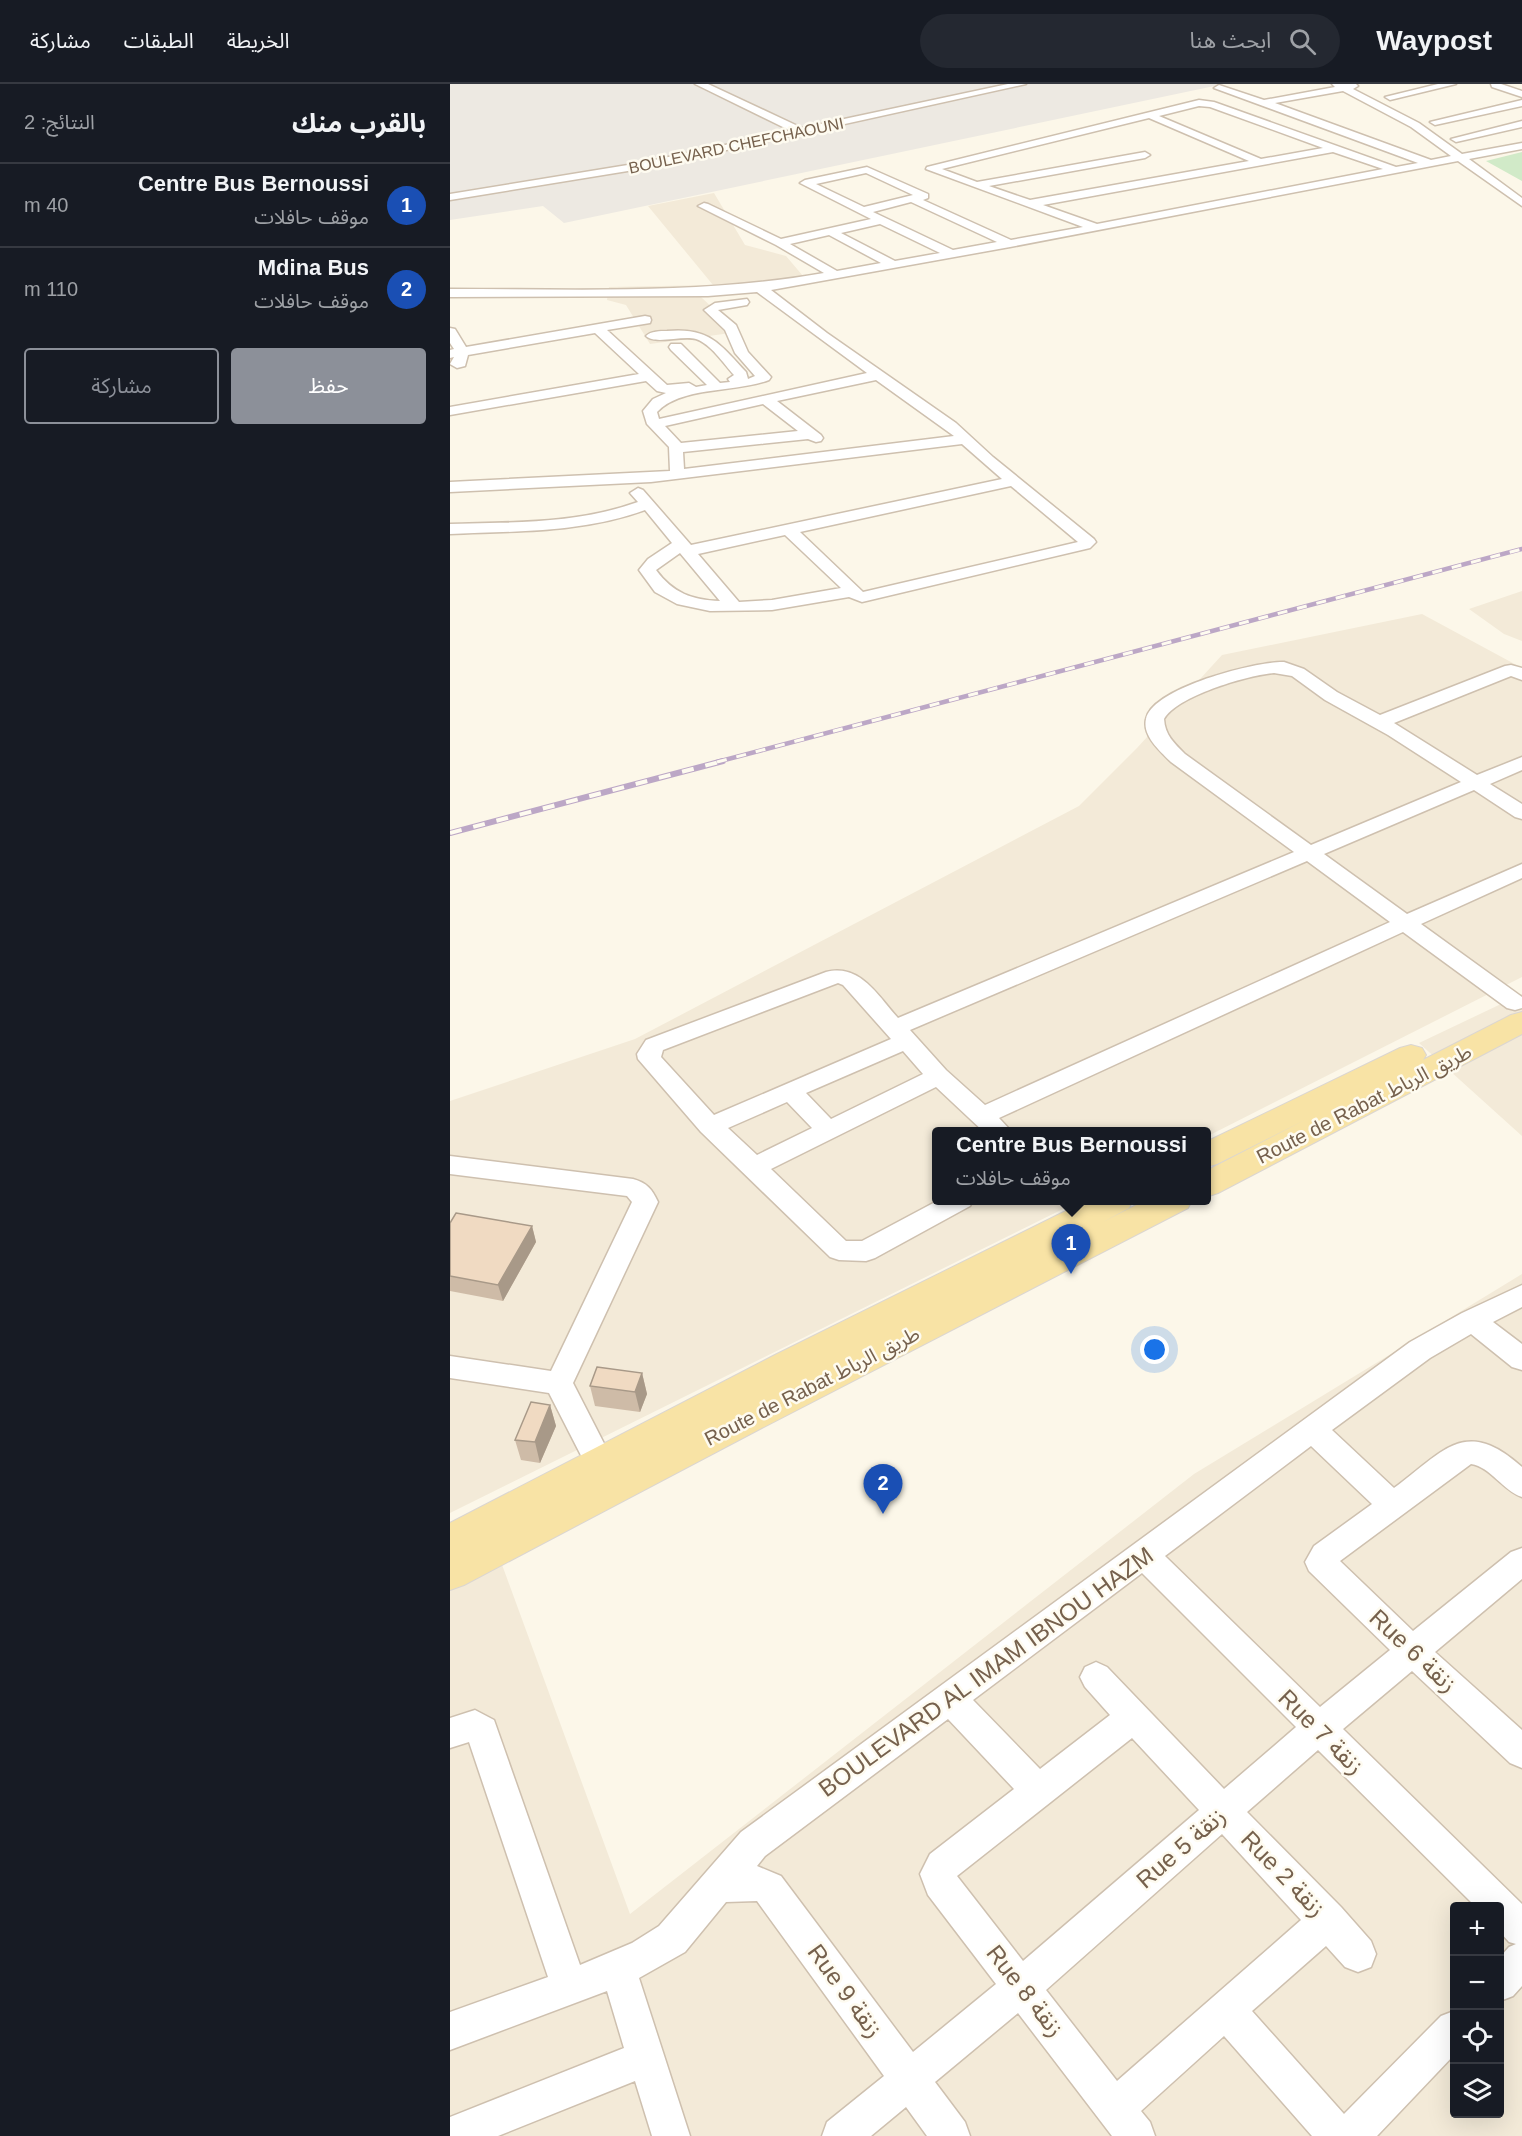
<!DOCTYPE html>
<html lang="ar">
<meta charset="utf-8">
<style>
body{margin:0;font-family:Arial,"Noto Sans Arabic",sans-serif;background:#242831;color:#f1f3f6;direction:rtl}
.controls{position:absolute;right:18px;bottom:18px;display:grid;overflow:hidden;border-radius:6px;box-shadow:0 6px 24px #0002}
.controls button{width:54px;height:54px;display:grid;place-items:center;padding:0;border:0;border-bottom:2px solid #363941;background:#171b24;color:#f1f3f6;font:30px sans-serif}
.you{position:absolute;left:705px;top:1266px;width:21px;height:21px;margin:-15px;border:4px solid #fff;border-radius:50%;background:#1a73e8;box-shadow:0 0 0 9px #1a73e833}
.badge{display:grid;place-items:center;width:39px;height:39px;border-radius:50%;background:#8c9099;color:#fff;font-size:20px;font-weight:700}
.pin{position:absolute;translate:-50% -50px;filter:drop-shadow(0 2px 3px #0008)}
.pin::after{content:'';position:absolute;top:32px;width:21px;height:18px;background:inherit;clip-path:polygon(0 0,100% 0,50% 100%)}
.popup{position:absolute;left:482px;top:1043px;width:279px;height:78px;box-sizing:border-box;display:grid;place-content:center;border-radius:6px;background:#171b24;filter:drop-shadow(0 2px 4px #0005);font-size:20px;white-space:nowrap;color:#9ea1a6}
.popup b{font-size:22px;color:#f1f3f6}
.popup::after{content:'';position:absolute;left:50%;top:100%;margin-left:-12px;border:12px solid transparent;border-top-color:#171b24}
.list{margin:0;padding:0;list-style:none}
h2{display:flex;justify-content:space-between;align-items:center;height:78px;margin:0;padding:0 24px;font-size:26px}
h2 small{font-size:20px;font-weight:400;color:#9ea1a6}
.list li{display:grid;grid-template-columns:39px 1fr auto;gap:18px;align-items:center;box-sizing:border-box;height:84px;padding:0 24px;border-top:2px solid #363941}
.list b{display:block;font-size:22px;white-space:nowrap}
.list p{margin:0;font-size:20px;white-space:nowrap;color:#9ea1a6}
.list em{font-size:20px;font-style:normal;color:#9ea1a6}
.actions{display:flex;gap:12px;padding:18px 24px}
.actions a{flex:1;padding:14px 0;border:2px solid #8c9099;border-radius:6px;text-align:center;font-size:21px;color:#8c9099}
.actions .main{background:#8c9099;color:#fff}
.icon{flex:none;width:33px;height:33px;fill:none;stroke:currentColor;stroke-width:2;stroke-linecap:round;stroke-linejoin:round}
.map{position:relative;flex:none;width:1072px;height:2052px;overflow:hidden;direction:ltr}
header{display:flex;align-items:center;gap:36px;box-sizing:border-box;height:84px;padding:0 30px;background:#171b24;border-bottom:2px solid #363941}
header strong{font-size:28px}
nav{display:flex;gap:33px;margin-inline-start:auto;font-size:21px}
.search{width:420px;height:54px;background:#242831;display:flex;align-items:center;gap:15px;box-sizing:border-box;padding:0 21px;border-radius:33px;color:#9ea1a6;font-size:22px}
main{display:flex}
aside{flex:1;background:#171b24}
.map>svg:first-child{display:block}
</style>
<header>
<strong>Waypost</strong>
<div class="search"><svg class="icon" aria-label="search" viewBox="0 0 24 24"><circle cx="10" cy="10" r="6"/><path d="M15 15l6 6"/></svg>ابحث هنا</div>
<nav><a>الخريطة</a><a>الطبقات</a><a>مشاركة</a></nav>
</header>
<main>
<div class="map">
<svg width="1072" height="2052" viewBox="0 0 1072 2052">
<rect width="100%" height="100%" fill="#fcf7e9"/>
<path fill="#f3ead8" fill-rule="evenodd" d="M 264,109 L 295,161 L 336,172 L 359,199 L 251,213 L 288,248 L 200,260 L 176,221 L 157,216 L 159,203 L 263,201 L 198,122 Z
M 1072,507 L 1072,557 L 1054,550 L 1019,525 Z
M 972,530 L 1072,584 L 1072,893 L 756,1053 L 756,1048 L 486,1048 L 486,1116 L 629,1117 L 0,1429 L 0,1017 L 185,955 L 629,722 L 687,664 L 772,571 Z
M 1072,910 L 1072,1052 L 969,959 Z
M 1072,1190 L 1072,2052 L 0,2052 L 0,1491 L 51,1478 L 180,1830 L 744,1390 ZM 1004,1822 L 1050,1822 L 1050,2030 L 1004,2030 Z"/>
<path fill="#ede9e2" d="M 0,0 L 774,0 L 114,139 L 93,122 L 0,136 Z"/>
<path fill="#d1eac8" d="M 1072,68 L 1072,97 L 1036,77 Z"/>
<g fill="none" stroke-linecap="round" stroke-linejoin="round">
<g stroke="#cec0af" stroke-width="3">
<path id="minor" d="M 245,0 L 258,0 L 352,44 L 558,0 L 576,0 L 190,85 L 0,116 L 0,110 L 190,79 L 341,47 Z
M 882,0 L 906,0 L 908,2 L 903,5 L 969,39 L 1012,70 L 1072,59 L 1072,65 L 1019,75 L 1072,114 L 1072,122 L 1008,77 L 560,163 L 321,206 L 377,249 L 506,339 L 543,373 L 644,455 L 646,458 L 640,464 L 412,518 L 399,513 L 322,526 L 260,527 L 227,520 L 205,508 L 189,486 L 198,475 L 222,459 L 195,426 C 132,449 66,447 0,450 L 0,440 C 64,438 127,440 188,418 L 180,409 L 188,404 L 193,406 L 241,461 L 552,395 L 512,360 L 201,398 L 0,408 L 0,398 L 220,387 L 219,363 L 197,340 L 193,327 L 203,315 L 216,309 L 207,307 L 196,297 L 0,331 L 0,323 L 189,290 L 145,249 L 18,271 L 15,282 L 7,284 L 0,280 L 4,273 L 0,274 L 0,266 L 4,265 L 0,259 L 0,244 L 5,245 L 16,263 L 195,232 L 200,233 L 201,236 L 200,239 L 157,246 L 217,301 L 239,299 L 246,303 L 257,301 L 221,266 L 219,263 L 221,260 L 231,260 L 270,299 L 280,298 L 278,295 L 284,291 C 273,279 261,260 246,255 C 232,251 205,261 196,252 C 201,247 210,247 217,247 C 259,243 270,260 296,288 L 298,295 L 305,292 L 285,269 L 275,246 L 254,226 L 265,219 L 297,215 L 299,218 L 297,221 L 268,226 L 286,241 L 298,268 L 321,293 L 319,296 C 286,309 231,302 207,328 L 209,335 L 417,289 L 307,208 L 258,212 L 0,213 L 0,205 C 125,205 250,211 374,189 L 326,161 L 248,122 L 254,119 L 258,120 L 331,155 L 421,135 L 350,99 L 355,96 L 417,83 L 478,110 L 478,114 L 473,116 L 561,156 L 633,143 L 476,85 L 477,83 L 749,16 L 764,18 L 946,83 L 968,79 L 764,4 L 769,1 L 814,16 L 885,3 ZM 893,7 L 961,43 L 1001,72 L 981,76 L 825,19 ZM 749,22 L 760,23 L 873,64 L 811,75 L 709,32 ZM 699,34 L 799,77 L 580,116 L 539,102 L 695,74 L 700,71 L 695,68 L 527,98 L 492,85 ZM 883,68 L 933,85 L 647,140 L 593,121 ZM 416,89 L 463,111 L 414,123 L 366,100 ZM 461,118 L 547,158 L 503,166 L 423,128 ZM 430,140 L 490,169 L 445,177 L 391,149 ZM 379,151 L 431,179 L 387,187 L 340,160 ZM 426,296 L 504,352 L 234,385 L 233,368 L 358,355 L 366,358 L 371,357 L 373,354 L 371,351 L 327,317 ZM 313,320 L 348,347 L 231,359 L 215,342 ZM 561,402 L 628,458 L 413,508 L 350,448 ZM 335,451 L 391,504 L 322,516 L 289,518 L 248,470 ZM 230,469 L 270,517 C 242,516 223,509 206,486 Z
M 988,0 L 1006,0 L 940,16 L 935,13 Z
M 1041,0 L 1051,0 L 1072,7 L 1072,13 L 1042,3 Z
M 1072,16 L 1072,22 L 985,41 L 980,38 Z
M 1072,37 L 1072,43 L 1006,58 L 1001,55 Z
M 834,578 L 854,585 L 887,608 L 930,631 L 1055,582 L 1061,581 L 1072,584 L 1072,596 L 1061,592 L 944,639 L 1027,691 L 1072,673 L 1072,686 L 1040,700 L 1072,720 L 1072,735 L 1065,733 L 1024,706 L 874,770 L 957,830 L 1072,780 L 1072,794 L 971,840 L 1072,913 L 1072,924 L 1065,926 L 1057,924 L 953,848 L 549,1034 L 562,1048 L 534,1048 L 486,1003 L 321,1085 L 396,1157 L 412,1157 L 489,1116 L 523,1116 L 520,1122 L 425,1174 L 416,1177 L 389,1176 L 380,1173 L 251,1048 L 188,975 L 187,970 L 196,956 L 376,888 C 410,879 428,912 448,934 L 844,768 L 721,678 C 711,668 692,652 696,635 C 702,604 806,577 834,578 ZM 824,589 L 842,592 L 875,616 L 938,651 L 1011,698 L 861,761 L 735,670 C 724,659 715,651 714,635 C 727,612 798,591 824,589 ZM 857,777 L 940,838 L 535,1021 L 496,986 L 460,946 ZM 388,899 L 393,901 L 441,955 L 264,1031 L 211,973 L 213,966 ZM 453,967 L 473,990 L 381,1035 L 356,1009 ZM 337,1018 L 362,1044 L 307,1071 L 278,1044 Z
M 0,1072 L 183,1095 C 197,1099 202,1105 208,1118 L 123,1299 L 164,1379 L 159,1387 L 149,1391 L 139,1387 L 99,1309 L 0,1294 L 0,1272 L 101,1287 L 182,1118 L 177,1112 L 0,1090 Z
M 611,1116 L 638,1116 L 661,1147 L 657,1154 L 648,1156 L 639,1154 Z
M 1072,1201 L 1072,1223 L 1043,1238 L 1072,1260 L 1072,1286 L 1062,1283 L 1021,1250 L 980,1274 L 882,1346 L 944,1404 C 994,1367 1015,1332 1072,1383 L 1072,1413 C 1053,1407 1041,1383 1021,1380 L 890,1477 L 963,1547 L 1061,1468 L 1072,1464 L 1072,1495 L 985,1568 L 1072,1646 L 1072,1684 L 1060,1679 L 962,1587 L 893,1645 L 1072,1820 L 1072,1902 L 1063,1912 L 1050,1917 L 1050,1873 L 1059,1863 L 1066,1860 L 1059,1858 L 1050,1848 L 1050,1822 L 1025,1822 L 868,1666 L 797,1728 L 891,1823 L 921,1857 L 926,1870 L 921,1883 L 908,1888 L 895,1883 L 876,1862 L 802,1927 L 894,2030 L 991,1932 L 1004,1927 L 1004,1971 L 927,2052 L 862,2052 L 774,1952 L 691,2027 L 700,2038 L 705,2052 L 662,2052 L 568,1929 L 485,1998 L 515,2038 L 520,2052 L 477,2052 L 456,2023 L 421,2052 L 372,2052 L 377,2038 L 434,1992 L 307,1817 L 276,1818 L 235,1868 L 189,1894 L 240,2052 L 202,2052 L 185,1997 L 48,2052 L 0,2052 L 0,2033 L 174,1964 L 157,1907 L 0,1966 L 0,1928 L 98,1893 L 19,1658 L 0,1664 L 0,1634 L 25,1626 L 44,1636 L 130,1881 L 182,1859 L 209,1842 L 291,1748 L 960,1258 L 1012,1229 ZM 861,1362 L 922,1420 L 864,1462 L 855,1478 L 859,1487 L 940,1566 L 870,1623 L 715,1472 ZM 692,1489 L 846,1643 L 774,1705 L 657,1583 L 646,1578 L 635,1583 L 630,1593 L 635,1603 L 660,1631 L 590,1685 L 523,1616 ZM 498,1635 L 564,1705 L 480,1770 L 470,1790 L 478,1811 L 546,1900 L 463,1968 L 331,1792 L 307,1782 L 315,1772 ZM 682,1654 L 749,1726 L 573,1877 L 507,1792 ZM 772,1750 L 851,1836 L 667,1997 L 596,1906 Z"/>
</g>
<g stroke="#dbd6d1" stroke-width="2">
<path id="major" d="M 1072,928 L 1072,950 L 768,1109 L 756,1113 L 756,1087 L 855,1036 L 767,1080 L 756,1083 L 756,1058 L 950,964 L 961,961 L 972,964 L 976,971 L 973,976 L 1061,931 Z
M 638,1116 L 683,1116 L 679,1124 L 653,1138 L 696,1116 L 742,1116 L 738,1124 L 306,1347 L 14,1501 L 0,1506 L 0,1439 L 325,1271 Z"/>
</g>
<use href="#minor" fill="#fff" fill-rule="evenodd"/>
<use href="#major" fill="#f8e3a5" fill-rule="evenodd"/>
<g stroke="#bca7c6" stroke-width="4.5">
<path id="rail-far1" d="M 267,678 L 1072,465"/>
</g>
<g stroke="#bca7c6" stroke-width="6">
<path id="rail" d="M 0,749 L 273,677"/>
</g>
<use href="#rail-far1" stroke="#fefbf0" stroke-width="3" stroke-dasharray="10" stroke-linecap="butt"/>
<use href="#rail" stroke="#fefbf0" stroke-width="4" stroke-dasharray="12" stroke-linecap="butt"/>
</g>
<path fill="#cebba7" d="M 0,1139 L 82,1142 L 86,1158 L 53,1217 L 0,1207 Z
M 192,1289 L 197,1310 L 190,1328 L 145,1322 L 140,1302 Z
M 100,1321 L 106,1342 L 90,1379 L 71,1376 L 65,1356 Z"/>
<path fill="#a89988" d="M 82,1142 L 86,1158 L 53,1217 L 48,1201 Z
M 192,1289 L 197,1310 L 190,1328 L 185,1308 Z
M 100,1321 L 106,1342 L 90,1379 L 85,1358 Z"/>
<path fill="#f0dac2" stroke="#a89988" stroke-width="1.5" d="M 6,1129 L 82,1142 L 48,1201 L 0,1192 L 0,1139 Z
M 147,1283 L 192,1289 L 185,1308 L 140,1302 Z
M 81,1318 L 100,1321 L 85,1358 L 65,1356 Z"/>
<g text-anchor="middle" stroke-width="5" stroke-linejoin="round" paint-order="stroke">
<g font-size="16" fill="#76614d" stroke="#fefbf0">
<text transform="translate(286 61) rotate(-12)" y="6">BOULEVARD CHEFCHAOUNI</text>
</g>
<g font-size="20" fill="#76614d" stroke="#fefbf0">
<text transform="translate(914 1020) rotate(-27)" y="7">Route de Rabat طريق الرباط</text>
<text transform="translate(362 1302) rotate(-27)" y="7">Route de Rabat طريق الرباط</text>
</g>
<g font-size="24" fill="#76614d" stroke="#fefbf0">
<text transform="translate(963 1567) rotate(43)" y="8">Rue 6 زنقة</text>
<text transform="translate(536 1588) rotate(-36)" y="8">BOULEVARD AL IMAM IBNOU HAZM</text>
<text transform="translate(871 1648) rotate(45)" y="8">Rue 7 زنقة</text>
<text transform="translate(731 1764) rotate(-41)" y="8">Rue 5 زنقة</text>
<text transform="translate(833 1790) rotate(46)" y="8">Rue 2 زنقة</text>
<text transform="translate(395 1907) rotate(54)" y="8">Rue 9 زنقة</text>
<text transform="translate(575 1907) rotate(52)" y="8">Rue 8 زنقة</text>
</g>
</g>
</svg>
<div class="controls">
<button>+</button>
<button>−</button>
<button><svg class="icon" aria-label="locate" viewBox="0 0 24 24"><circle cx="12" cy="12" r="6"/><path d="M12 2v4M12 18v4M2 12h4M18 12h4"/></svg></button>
<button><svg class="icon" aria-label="layers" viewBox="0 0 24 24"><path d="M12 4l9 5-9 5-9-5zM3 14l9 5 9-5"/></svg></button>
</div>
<div class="you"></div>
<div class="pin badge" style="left:621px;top:1190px;background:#1a4fb4">1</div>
<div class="popup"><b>Centre Bus Bernoussi</b>موقف حافلات</div>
<div class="pin badge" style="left:433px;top:1430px;background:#1a4fb4">2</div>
</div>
<aside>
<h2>بالقرب منك<small>النتائج: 2</small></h2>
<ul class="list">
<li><span class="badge" style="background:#1a4fb4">1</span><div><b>Centre Bus Bernoussi</b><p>موقف حافلات</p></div><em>40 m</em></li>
<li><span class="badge" style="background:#1a4fb4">2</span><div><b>Mdina Bus</b><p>موقف حافلات</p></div><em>110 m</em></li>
</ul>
<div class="actions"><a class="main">حفظ</a><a>مشاركة</a></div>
</aside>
</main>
